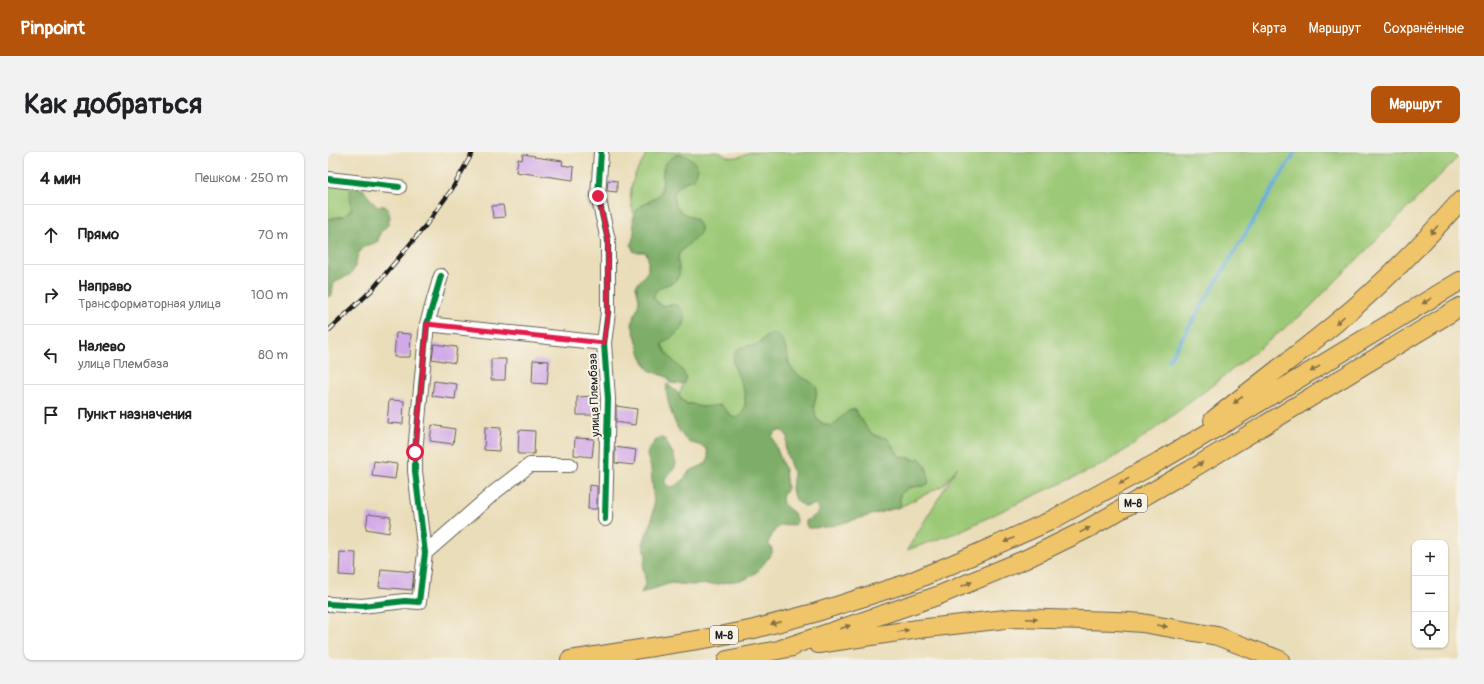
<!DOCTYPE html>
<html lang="ru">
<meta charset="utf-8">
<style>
body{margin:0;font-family:Pangolin,sans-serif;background:#f2f2f2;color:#202124}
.controls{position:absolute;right:12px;bottom:12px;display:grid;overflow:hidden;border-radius:8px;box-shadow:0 1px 3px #0004}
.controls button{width:36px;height:36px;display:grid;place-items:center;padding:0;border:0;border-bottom:1px solid #e0e0e0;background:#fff;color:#202124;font:20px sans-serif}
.stop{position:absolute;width:12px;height:12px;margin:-9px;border:3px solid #e11d48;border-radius:50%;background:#fff}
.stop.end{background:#e11d48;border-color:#fff;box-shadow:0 1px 4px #0008}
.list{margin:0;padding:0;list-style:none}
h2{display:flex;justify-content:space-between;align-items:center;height:52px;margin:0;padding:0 16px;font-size:17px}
h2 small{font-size:13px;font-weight:400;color:#757577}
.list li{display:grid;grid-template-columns:26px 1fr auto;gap:12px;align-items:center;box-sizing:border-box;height:60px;padding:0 16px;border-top:1px solid #e0e0e0}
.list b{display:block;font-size:15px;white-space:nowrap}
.list p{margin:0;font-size:13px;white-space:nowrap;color:#757577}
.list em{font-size:13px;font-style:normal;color:#757577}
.icon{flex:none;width:22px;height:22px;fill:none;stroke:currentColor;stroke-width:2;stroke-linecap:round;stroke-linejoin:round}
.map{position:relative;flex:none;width:1132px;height:508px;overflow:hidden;border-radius:8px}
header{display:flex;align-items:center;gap:24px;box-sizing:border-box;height:56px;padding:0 20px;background:#b45309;color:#fff}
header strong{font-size:19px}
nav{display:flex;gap:22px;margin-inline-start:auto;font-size:14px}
.intro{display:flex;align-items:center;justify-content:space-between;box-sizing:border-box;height:96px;padding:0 24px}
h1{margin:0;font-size:28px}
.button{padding:10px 18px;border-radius:8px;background:#b45309;color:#fff;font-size:14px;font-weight:700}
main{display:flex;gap:24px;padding:0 24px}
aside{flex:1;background:#fff;border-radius:8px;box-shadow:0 1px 3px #0004}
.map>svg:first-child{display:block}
</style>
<header>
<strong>Pinpoint</strong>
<nav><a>Карта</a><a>Маршрут</a><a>Сохранённые</a></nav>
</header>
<div class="intro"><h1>Как добраться</h1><a class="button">Маршрут</a></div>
<main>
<aside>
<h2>4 мин<small>Пешком · 250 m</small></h2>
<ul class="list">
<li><svg class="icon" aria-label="ahead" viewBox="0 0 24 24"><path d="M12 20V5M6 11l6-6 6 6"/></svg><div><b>Прямо</b></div><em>70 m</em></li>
<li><svg class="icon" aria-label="right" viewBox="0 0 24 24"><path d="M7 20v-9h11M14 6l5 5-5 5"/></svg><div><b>Направо</b><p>Трансформаторная улица</p></div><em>100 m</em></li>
<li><svg class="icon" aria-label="left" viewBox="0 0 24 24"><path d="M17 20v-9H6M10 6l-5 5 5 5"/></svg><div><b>Налево</b><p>улица Плембаза</p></div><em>80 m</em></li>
<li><svg class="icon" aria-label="arrive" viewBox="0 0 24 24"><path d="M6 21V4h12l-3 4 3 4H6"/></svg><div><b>Пункт назначения</b></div></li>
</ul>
</aside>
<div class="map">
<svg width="1132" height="508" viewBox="0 0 1132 508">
<rect width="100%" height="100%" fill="#f7f3e8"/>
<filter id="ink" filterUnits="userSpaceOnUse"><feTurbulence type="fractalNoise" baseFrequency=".025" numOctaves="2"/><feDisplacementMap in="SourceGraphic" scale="8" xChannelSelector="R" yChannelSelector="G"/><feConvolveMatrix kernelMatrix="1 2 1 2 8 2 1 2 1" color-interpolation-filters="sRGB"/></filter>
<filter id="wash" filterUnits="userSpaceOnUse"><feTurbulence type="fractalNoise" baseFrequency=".012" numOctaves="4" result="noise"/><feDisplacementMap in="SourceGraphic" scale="16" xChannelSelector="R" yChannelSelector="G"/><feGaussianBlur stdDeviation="0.9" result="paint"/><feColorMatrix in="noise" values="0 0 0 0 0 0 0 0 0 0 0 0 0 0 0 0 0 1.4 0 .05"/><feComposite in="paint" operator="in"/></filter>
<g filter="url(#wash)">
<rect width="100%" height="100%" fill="#eaddb9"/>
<path fill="#9cc977" stroke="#5c724a" d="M 318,0 L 393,0 C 399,9 414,5 421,0 L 1132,0 L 1132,3 L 976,161 L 877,239 L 805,293 L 776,312 L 707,343 L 628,381 L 579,398 L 630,314 L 616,333 L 572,355 L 572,343 C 581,334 584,335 596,334 L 598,316 L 594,309 C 587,308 580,305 572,305 L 559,286 C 539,285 537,270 526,257 L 504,274 C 485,271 483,258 489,243 L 481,229 L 470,224 L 462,215 L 459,198 L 454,189 L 435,186 C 431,193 427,194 419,194 L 412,228 L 417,241 L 417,256 L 415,262 L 410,266 L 404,265 L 397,257 L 369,254 L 364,252 L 359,252 L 351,244 C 352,237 357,232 357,226 C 358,220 337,204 334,192 L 354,176 L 344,152 L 339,154 L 333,154 L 325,145 C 328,136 335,133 344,131 L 351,101 L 356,97 L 368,67 C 362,65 355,63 351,58 C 339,43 350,30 366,27 L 365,8 L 354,3 C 325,12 340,21 331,43 L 315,53 L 306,62 C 300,47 302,31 310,17 C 313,11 317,7 318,0 Z
M 0,31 L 30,34 L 22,48 L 24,53 L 24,58 L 16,64 L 0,67 Z"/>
<path fill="#7dad68" stroke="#4c6442" d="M 348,3 C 359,2 366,7 370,17 L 366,27 C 359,28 352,32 348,38 C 342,47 348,58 357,62 C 360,64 365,65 368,68 C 371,71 372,75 373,79 C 368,89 355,94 351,102 C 347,110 355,119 349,127 C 341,136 330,130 325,145 L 333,154 C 338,154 342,152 346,153 C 350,153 353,157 355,161 C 362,176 344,184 334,192 C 338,207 356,214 358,227 L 354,232 L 342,231 L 339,225 L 321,218 L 314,206 L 304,173 L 305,167 L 310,154 L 311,147 L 308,134 L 320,119 L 320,105 L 317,100 L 306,100 L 303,94 C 303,90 305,87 306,82 C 307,75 303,68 307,61 C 312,51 324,51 331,43 C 342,29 325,17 348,3 Z
M 26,35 L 34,36 L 48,54 L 57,54 L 60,57 L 62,65 L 60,73 L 52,81 L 50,89 C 45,93 38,92 34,96 C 28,102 29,113 25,119 C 20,127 10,125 7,131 C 4,134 5,139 4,143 L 0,145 L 0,67 L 16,64 L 23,58 C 24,51 21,45 22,38 Z
M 446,181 C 462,191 455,201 462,214 C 468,226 482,226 489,236 L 486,254 L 488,267 L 497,273 L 504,274 L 520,259 L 526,257 C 537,270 539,286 559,286 L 572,305 L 583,306 L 586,308 L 591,306 C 598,311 602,324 600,332 C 594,336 586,333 580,336 C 577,338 574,341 572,343 L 572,355 L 500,375 L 480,376 L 478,373 L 478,369 C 485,364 493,363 488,352 L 478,355 L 471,351 L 466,345 L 464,337 L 465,329 L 465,320 L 457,297 L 460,285 L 455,279 L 448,279 L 444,284 L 457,318 L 459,336 L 454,345 L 455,352 L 466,361 L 469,371 L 467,373 C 448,371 448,376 440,391 L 444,397 L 444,401 L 430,419 L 418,427 L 389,432 L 363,433 L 343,431 L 313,441 L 318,431 L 315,416 L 318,403 L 315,390 L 323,372 L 326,352 L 323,316 L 319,303 L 320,299 L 327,289 L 332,286 L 337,287 L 345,302 L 348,312 L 346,317 L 336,328 L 339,334 L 345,335 C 348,333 353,331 355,328 C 358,325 358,323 361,320 C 371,313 386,314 378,296 C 372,293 365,292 360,289 C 348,282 336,244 339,232 L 349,240 L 354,249 L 359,252 L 365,252 L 369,254 L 375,255 L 393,253 L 404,265 L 410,266 C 433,246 395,214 408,199 C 414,192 422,195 429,193 C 436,190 434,184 446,181 Z"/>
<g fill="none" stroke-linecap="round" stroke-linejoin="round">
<path stroke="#67acdd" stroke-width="3.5" d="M 841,208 L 967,0"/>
</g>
<g id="blocks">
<path fill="#d1a8e8" d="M 195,2 L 207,4 L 206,5 L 235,9 L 234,13 L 246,15 L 245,28 L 188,20 L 190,7 L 194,8 Z
M 280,28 L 289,29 L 289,40 L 279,39 Z
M 175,53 L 177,65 L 165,66 L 164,54 Z
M 68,181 L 83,182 L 82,205 L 66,205 Z
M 106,192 L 129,195 L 127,211 L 104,207 Z
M 163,207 L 178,207 L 177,228 L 163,228 Z
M 205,208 L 221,209 L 219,232 L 204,231 Z
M 106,229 L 129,232 L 127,247 L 104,244 Z
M 267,244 L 267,263 L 249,263 L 249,245 Z
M 61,248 L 76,249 L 75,272 L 59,271 Z
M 288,254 L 309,257 L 307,273 L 288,270 Z
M 104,273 L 127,277 L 125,292 L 102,289 Z
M 157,275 L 173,276 L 171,299 L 156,298 Z
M 191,278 L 207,279 L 206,302 L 190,302 Z
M 247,286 L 266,287 L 264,305 L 246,303 Z
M 287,295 L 308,298 L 306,313 L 287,311 Z
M 46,309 L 69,312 L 67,327 L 44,324 Z
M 261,333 L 269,334 L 269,357 L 260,357 Z
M 40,362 L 63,365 L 61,381 L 38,377 Z
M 12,400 L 28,401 L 27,424 L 11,423 Z
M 53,417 L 86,420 L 84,438 L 51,435 Z"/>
</g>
</g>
<g filter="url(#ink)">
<use href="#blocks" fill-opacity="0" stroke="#646053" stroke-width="1"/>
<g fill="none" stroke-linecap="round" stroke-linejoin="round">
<g stroke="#646053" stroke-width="16">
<path id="minor" d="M 273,0 L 270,44 L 280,88 L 280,160 L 276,191 L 280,247 L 277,367
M 0,27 L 71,35
M 99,172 L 276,191
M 97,401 L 168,339 L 202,313 L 242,313
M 0,452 L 34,454 L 77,449 L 91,450 L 97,401 L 87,319 L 87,300 L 99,172 L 113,124"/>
</g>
<g stroke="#646053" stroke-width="20">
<path id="major" d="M 885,268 C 926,235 968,204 1009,170 C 1053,134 1094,92 1132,49
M 490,492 L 590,477 L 686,466 L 788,469 L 814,471 L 889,484 L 952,508
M 453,497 L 609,444 L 698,407 L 759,377 L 862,318 L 1132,155
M 242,508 L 382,486 L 426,477 L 486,461 L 580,431 L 648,402 L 720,370 L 830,310 L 904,267 L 1132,129
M 399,508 L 465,495"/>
</g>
<use href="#minor" stroke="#fff" stroke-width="14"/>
<use href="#major" stroke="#f0c469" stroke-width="18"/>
<g stroke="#1c1c1c" stroke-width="4.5">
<path id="rail" d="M 0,179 L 44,138 L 98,73 L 124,37 L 145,0"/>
</g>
<use href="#rail" stroke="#f7f3e8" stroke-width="3" stroke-dasharray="9" stroke-linecap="butt"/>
<g stroke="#f7f3e8" stroke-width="8">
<path id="cycleway" d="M 273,0 L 270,44 L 280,88 L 280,160 L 276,191 L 280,247 L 277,367
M 0,27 L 71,35
M 0,452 L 34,454 L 77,449 L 91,450 L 97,401 L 87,319 L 87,300 L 99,172 L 113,124"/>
</g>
<use href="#cycleway" stroke="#00873e" stroke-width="6"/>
</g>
<defs><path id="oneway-solid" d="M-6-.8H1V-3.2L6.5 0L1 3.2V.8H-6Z"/></defs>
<g fill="#867042">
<use href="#oneway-solid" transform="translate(1106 78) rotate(132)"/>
<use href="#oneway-solid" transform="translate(1099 149) rotate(149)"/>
<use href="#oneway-solid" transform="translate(1012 168) rotate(139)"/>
<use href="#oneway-solid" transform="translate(987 217) rotate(149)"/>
<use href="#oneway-solid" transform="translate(910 248) rotate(142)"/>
<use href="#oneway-solid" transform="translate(870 313) rotate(-32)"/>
<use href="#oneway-solid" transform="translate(796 329) rotate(151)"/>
<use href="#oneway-solid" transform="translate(757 378) rotate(-28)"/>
<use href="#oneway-solid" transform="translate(681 388) rotate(156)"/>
<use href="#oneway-solid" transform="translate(639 432) rotate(-23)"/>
<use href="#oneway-solid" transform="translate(704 467) rotate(2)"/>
<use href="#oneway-solid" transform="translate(448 471) rotate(165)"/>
<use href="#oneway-solid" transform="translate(834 474) rotate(9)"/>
<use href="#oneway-solid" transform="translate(517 475) rotate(-19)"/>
<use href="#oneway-solid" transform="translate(575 479) rotate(-10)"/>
</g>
</g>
<g fill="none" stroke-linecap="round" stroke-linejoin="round" filter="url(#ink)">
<path stroke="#e11d48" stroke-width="5" d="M 87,300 L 99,172 L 276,191 L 280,160 L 280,88 L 270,44"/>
</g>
<g text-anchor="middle" stroke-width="4" stroke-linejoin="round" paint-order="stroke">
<g fill="#f7f3e8" stroke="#5e5c59" stroke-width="1">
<rect x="791" y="342" width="28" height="18" rx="3"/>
<rect x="382" y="474" width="28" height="18" rx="3"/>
</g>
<g font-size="11" font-weight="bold" fill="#1c1c1c">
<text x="805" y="355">М-8</text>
<text x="396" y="487">М-8</text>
</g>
<g font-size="12" fill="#1c1c1c" stroke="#f7f3e8">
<text transform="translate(266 243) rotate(-92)" y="4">улица Плембаза</text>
</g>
</g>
</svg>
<div class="controls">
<button>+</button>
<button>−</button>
<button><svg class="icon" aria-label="locate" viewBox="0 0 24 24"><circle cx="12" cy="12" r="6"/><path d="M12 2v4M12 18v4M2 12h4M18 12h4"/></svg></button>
</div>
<div class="stop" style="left:87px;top:300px"></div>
<div class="stop end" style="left:270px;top:44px"></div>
</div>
</main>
